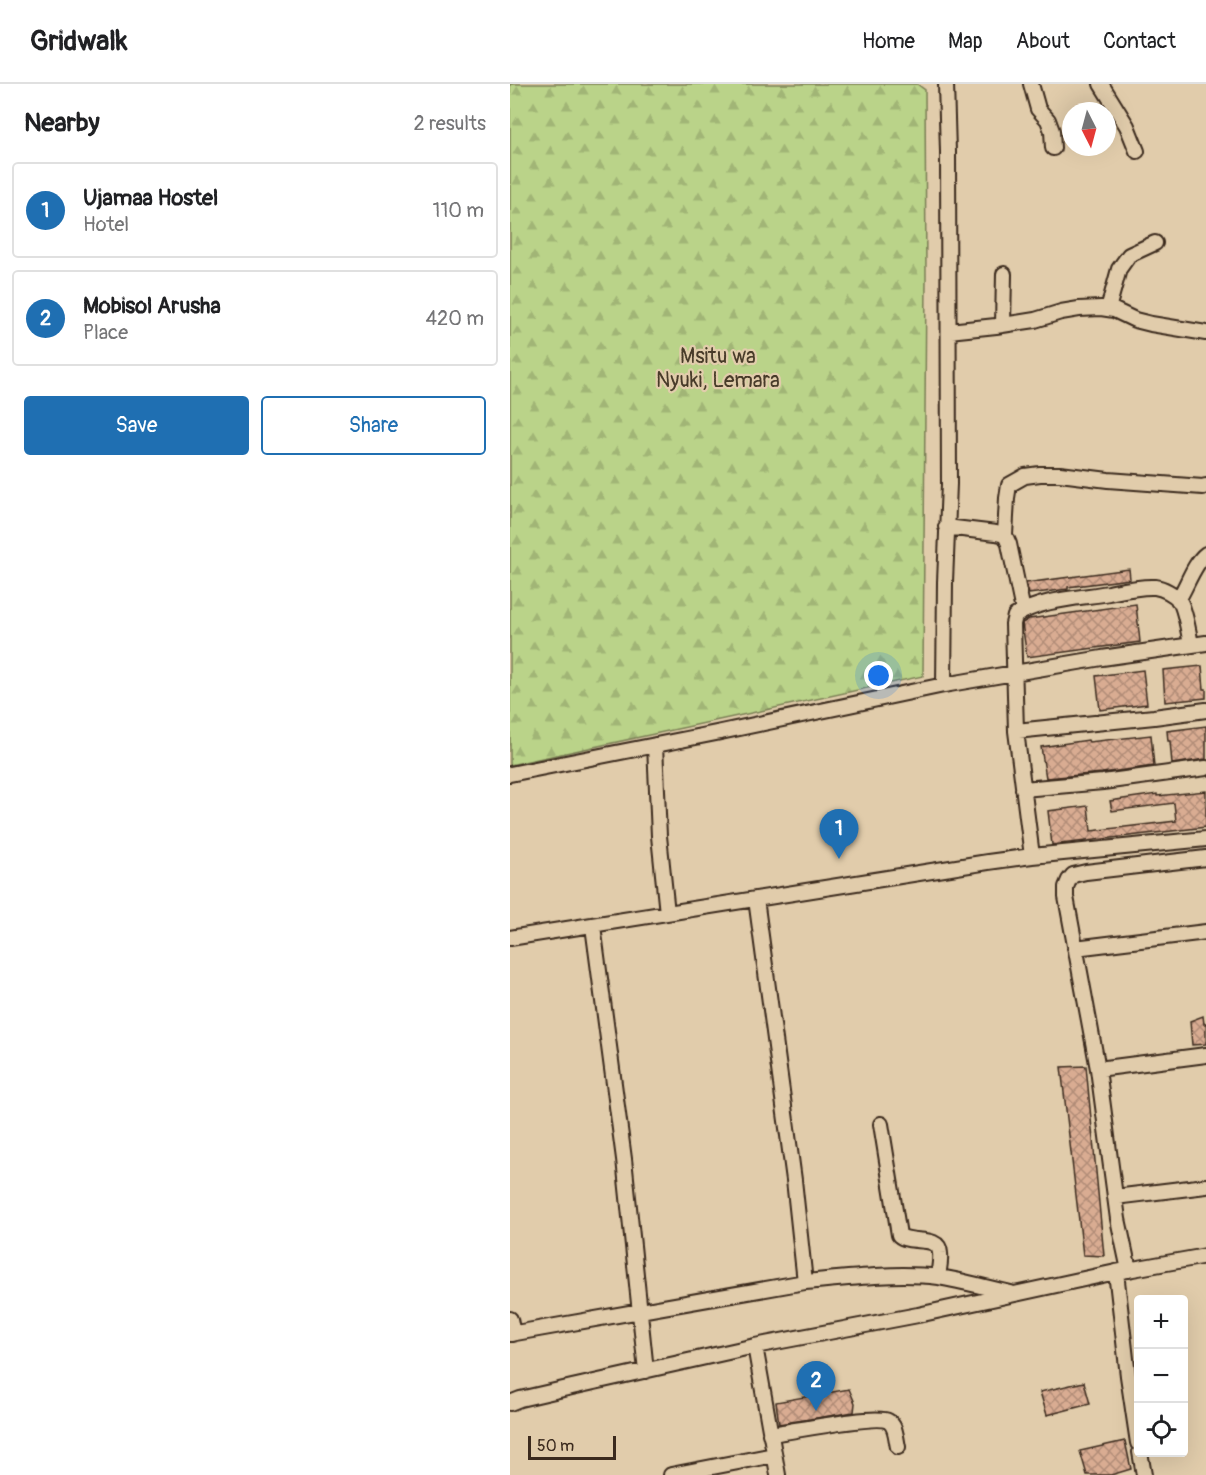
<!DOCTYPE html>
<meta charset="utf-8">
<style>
body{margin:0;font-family:Pangolin,sans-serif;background:#f2f2f2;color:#202124}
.controls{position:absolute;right:18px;bottom:18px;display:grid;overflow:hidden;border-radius:6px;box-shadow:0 6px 24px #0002}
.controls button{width:54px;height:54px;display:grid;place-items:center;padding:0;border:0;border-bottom:2px solid #e0e0e0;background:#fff;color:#202124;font:30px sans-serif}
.compass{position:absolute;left:552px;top:18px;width:54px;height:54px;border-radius:50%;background:#fff;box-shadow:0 6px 24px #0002;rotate:174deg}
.scale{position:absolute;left:18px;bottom:15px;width:88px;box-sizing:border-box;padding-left:6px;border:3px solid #3b2a1e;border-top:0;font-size:16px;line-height:21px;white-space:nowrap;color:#3b2a1e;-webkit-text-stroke:4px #e1ccab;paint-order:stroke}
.you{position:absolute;left:369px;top:592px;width:21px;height:21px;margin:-15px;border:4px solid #fff;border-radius:50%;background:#1a73e8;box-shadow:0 0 0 9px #1a73e833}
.badge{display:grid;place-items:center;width:39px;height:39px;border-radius:50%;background:#1f6fb2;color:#fff;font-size:20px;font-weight:700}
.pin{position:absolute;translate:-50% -50px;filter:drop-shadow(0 2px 3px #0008)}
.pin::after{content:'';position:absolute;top:32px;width:21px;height:18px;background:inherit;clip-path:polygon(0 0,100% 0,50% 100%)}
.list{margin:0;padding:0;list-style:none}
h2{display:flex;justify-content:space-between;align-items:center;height:78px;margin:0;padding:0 24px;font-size:26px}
h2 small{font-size:20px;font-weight:400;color:#757577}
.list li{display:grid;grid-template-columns:39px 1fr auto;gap:18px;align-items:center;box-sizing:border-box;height:96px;margin:0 12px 12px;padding:0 12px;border:2px solid #e0e0e0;border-radius:6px}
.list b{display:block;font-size:22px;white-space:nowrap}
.list p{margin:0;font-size:20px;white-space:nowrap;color:#757577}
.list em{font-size:20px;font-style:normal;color:#757577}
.actions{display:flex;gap:12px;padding:18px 24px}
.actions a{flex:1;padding:14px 0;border:2px solid #1f6fb2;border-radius:6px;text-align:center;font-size:21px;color:#1f6fb2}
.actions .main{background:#1f6fb2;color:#fff}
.icon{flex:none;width:33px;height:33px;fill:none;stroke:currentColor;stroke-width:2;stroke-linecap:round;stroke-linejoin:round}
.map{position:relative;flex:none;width:696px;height:1391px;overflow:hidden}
header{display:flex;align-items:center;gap:36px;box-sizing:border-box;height:84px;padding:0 30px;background:#fff;border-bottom:2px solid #e0e0e0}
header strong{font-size:28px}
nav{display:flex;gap:33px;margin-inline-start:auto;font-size:21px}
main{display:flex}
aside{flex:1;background:#fff}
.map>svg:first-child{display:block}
</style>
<header>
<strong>Gridwalk</strong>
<nav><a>Home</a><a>Map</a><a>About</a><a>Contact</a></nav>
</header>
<main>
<aside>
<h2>Nearby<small>2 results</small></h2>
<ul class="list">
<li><span class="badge">1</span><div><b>Ujamaa Hostel</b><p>Hotel</p></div><em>110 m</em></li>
<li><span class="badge">2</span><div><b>Mobisol Arusha</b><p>Place</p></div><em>420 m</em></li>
</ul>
<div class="actions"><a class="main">Save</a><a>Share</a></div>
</aside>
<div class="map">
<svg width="696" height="1391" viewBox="0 0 696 1391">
<defs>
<pattern id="forest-firs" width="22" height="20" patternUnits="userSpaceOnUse" patternTransform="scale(1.5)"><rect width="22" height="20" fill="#bad389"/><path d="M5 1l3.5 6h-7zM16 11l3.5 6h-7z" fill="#a1b576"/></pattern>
<pattern id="building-cross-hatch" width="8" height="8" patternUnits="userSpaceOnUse" patternTransform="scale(1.5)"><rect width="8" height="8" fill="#d9ac92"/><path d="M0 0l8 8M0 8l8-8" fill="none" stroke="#b18c77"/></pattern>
</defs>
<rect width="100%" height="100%" fill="#e1ccab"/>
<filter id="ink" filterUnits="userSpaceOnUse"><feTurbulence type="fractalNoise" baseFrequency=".0167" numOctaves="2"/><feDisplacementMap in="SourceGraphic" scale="12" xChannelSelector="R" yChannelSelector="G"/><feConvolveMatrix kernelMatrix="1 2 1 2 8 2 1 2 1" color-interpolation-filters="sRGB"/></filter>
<g filter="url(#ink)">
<path fill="url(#forest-firs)" stroke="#7a7e54" stroke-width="1.5" d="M 0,0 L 407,0 L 415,6 L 416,194 L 413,592 L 0,681 Z"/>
<path fill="url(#building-cross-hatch)" stroke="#3b2a1e" stroke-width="1.5" d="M 619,485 L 620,495 L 558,503 L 558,505 L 519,510 L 516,499 Z
M 626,520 L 630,558 L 517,573 L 512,539 L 519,535 Z
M 692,582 L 694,605 L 696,605 L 696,614 L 655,618 L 653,586 Z
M 633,586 L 637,620 L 590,626 L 586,592 Z
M 696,642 L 696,675 L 662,680 L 660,657 L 658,657 L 657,647 Z
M 641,651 L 644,682 L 592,689 L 536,694 L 531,663 L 578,656 L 579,658 Z
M 696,707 L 696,743 L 542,761 L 538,727 L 578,722 L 581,747 L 666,737 L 664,719 L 602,727 L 600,717 L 647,710 L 647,712 Z
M 693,932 L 694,940 L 696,939 L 696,960 L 682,961 L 680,937 Z
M 576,982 L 594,1172 L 573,1171 L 551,983 Z
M 574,1298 L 580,1320 L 537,1331 L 530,1308 Z
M 339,1305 L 345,1319 L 344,1328 L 269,1340 L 266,1318 Z
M 615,1357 L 621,1385 L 601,1391 L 577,1391 L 570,1367 Z"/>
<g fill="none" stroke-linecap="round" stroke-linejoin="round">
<g stroke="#3b2a1e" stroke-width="18">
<path id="minor" d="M 521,0 L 528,25 L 538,36 L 542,47 L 543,64
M 591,0 L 617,42 L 627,67
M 598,225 L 609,185 L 619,171 L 645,159
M 493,241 L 494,190
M 439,247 L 486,242 L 525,236 L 551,228 L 569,225 L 591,224 L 604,226 L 625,236 L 641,240 L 696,249
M 436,443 L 486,449 L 495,451 L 499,460 L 513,527
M 495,451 L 497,414 L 499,401 L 515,392 L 530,390 L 550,390 L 598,396 L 693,403 L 696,402
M 668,516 C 677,502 684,479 696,470
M 434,601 L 435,498 L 439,400 L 438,68 L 436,0
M 506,647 L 644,633 L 696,626
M 145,661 L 149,752 L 157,829
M 0,690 L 206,649 L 434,601 L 592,574 L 696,559
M 513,705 L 593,698 L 696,684
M 522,772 L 506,647 L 503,540 L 505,532 C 530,515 570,514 599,509 C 614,506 630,502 645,503 C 653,504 664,510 669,516 C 675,524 679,550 681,561
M 246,815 L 284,1096 L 295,1198
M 83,842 L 114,1075 L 136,1287
M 0,854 L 478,778 L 522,772 L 696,755
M 565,864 L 696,848
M 588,985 L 696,971
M 371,1040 L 389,1151 C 400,1161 429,1150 430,1169 C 431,1177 429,1185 428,1193
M 605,1113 L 696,1102
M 619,1186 L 608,1135 L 588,985 L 556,813 L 556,803 L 559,796 L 563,791 L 576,788 L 696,774
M 606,1188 L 618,1292 L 628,1359
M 0,1235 L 3,1250
M 0,1250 L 295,1198 C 338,1194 386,1188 429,1193 C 453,1197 477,1204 501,1209
M 245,1262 L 268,1391
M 0,1319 L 10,1315 L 62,1303 L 245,1262 L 408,1231 L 606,1188 L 696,1172
M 260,1350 C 279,1348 366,1330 378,1337 C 386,1341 386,1355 388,1363
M 630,1368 L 634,1391
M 161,1391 L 264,1371"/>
</g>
<use href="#minor" stroke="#e1ccab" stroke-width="14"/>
</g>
</g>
<g text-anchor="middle" stroke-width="4.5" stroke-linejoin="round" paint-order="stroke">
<g font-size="21" fill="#483b29" stroke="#e1ccab">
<text x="208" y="279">Msitu wa<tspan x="208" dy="24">Nyuki, Lemara</tspan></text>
</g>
</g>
</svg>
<div class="controls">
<button>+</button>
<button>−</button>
<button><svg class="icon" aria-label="locate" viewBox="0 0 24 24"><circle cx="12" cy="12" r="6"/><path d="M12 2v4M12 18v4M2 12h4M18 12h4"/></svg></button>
</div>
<svg class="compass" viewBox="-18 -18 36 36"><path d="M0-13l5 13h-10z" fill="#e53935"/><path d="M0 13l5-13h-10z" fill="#757577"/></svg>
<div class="scale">50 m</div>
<div class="you"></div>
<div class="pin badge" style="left:329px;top:775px">1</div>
<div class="pin badge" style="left:306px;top:1327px">2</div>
</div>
</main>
